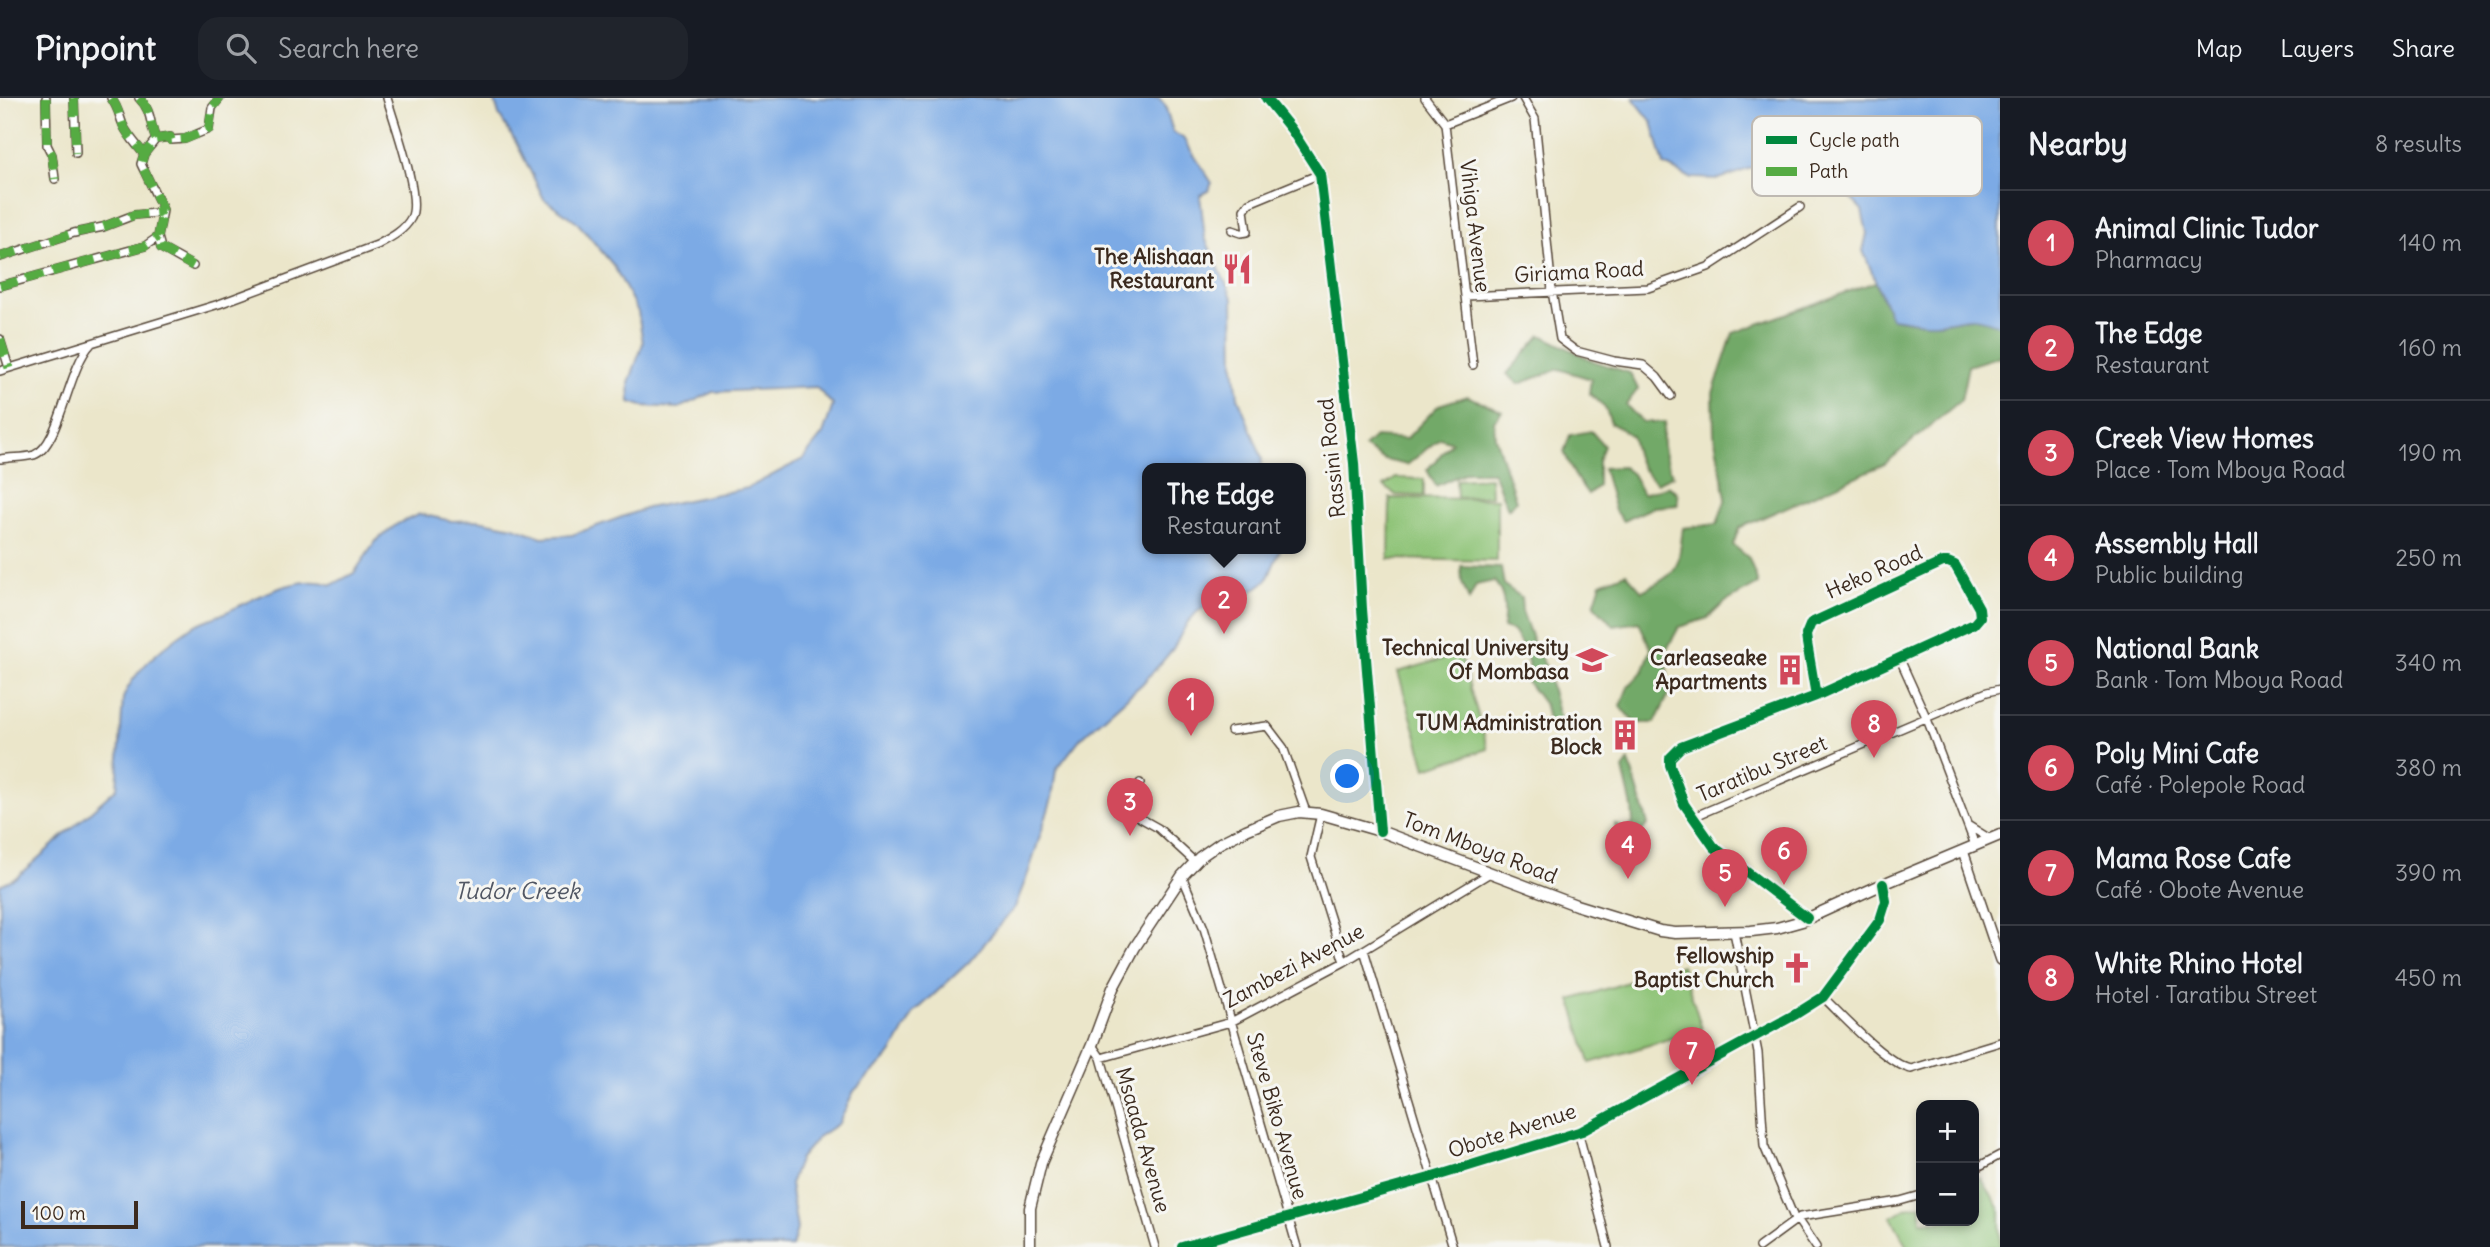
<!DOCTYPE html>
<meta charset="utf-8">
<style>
body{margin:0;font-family:Delius,sans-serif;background:#20242c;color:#f1f3f6}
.controls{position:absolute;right:21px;bottom:21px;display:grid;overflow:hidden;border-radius:14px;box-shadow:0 4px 10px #0003}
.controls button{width:63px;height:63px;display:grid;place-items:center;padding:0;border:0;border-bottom:2px solid #363941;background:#171b24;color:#f1f3f6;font:35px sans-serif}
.scale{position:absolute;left:21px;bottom:18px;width:117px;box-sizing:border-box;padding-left:7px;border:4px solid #3b2a1e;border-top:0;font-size:19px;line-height:24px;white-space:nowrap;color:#3b2a1e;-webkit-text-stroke:5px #f6f6f2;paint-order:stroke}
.you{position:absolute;left:1348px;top:679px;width:24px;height:24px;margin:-18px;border:5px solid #fff;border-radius:50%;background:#1a73e8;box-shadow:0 0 0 10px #1a73e833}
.badge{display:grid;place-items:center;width:46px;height:46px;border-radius:50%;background:#d1495b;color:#fff;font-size:23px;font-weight:700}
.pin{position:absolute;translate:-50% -58px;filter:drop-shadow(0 2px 4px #0008)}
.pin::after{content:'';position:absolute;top:37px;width:24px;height:21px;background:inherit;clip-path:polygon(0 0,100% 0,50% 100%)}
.popup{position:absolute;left:1142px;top:365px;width:164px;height:91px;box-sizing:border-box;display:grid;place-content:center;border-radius:14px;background:#171b24;filter:drop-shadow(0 2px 5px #0005);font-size:23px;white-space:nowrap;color:#9ea1a6}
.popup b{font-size:26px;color:#f1f3f6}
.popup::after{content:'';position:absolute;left:50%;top:100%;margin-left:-14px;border:14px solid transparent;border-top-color:#171b24}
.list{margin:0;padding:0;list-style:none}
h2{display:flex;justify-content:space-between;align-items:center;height:91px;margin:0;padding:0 28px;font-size:30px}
h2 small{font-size:23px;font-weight:400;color:#9ea1a6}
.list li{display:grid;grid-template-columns:46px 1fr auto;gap:21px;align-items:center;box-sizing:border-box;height:105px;padding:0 28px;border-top:2px solid #363941}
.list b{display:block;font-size:26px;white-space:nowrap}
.list p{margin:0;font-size:23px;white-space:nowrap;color:#9ea1a6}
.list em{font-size:23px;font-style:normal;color:#9ea1a6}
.icon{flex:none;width:38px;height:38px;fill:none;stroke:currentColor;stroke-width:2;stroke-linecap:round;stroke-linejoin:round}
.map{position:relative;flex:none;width:2000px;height:1149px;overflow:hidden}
header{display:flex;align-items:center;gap:42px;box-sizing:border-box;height:98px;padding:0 35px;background:#171b24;border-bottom:2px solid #363941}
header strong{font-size:33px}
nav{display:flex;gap:38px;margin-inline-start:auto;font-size:24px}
.search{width:490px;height:63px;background:#20242c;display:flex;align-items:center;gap:18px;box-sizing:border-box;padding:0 24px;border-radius:21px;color:#9ea1a6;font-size:26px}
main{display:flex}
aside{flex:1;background:#171b24}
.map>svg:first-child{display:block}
</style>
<header>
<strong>Pinpoint</strong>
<div class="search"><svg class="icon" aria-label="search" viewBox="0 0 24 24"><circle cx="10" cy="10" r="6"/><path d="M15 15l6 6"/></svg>Search here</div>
<nav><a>Map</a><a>Layers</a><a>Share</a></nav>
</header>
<main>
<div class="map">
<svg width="2000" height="1149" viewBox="0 0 2000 1149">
<rect width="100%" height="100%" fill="#f6f6f2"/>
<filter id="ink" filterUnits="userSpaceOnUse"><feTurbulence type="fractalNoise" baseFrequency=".0143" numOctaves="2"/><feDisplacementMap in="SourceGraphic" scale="14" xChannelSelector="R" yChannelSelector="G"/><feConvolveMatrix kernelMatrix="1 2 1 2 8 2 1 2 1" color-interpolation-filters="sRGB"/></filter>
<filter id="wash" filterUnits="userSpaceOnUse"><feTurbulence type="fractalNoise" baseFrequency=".00686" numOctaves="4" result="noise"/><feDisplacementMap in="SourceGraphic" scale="28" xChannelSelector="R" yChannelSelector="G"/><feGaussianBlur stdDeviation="1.57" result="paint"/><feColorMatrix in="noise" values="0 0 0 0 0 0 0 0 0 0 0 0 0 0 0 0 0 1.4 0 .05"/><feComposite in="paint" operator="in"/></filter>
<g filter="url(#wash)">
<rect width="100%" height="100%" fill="#ebe6ca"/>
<path fill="#8dc376" stroke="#64764a" stroke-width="2" d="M 1396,380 L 1424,381 L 1424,398 L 1396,397 L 1384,388 Z
M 1490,380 L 1491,398 L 1457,400 L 1456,382 Z
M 1390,400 L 1497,401 L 1497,463 L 1389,461 Z
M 1460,556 L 1488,651 L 1426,670 L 1398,574 Z
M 1682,867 L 1702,931 L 1590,965 L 1571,902 Z
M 1981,1080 L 2000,1111 L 2000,1149 L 1908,1149 L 1891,1119 L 1907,1110 L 1921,1107 L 1921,1123 L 1974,1123 L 1974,1084 Z"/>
<path fill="#72a967" stroke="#566a42" stroke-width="2" d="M 1875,184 L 1892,220 C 1904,222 1918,225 1930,225 C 1960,225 1968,212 2000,228 L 2000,258 L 1968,268 L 1961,302 L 1885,366 L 1739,430 L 1733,447 L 1749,460 L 1758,486 L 1724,505 L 1708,520 L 1679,529 L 1667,551 L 1668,598 L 1655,625 L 1636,625 L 1620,609 L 1628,589 L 1644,572 L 1651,551 L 1639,524 L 1614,528 L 1594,507 L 1601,485 L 1626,475 L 1642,493 C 1681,473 1677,473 1683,430 L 1717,426 L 1726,400 L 1714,336 L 1713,295 L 1733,235 Z
M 1541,237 L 1593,263 L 1630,275 L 1638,291 L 1626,307 L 1642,324 L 1665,324 C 1660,343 1663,359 1673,377 L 1657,385 C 1638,370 1636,360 1632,338 L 1611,325 L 1605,309 L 1589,295 L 1591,281 L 1559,271 L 1519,286 L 1507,276 Z
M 1467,298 L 1502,313 L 1494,323 L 1495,339 L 1516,403 L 1508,411 L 1493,374 L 1466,374 L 1436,388 L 1427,372 L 1452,344 L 1440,340 L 1407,367 L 1385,362 L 1364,349 L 1375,339 L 1406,341 L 1439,307 Z
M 1591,333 L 1604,348 L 1598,363 L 1598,388 L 1588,396 L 1575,378 L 1564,354 L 1570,337 Z
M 1623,369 L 1632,376 L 1643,396 L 1669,388 L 1678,397 L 1678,407 L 1654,409 L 1623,423 L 1615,413 L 1603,370 Z
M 1461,468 L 1501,470 L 1504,487 L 1521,499 L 1522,513 L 1535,549 L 1546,569 L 1558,615 L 1564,629 L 1550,633 L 1545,608 L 1527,584 C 1532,562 1524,551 1513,533 L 1503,530 C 1505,513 1506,497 1494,483 L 1476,487 L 1469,502 L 1462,485 Z
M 1629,663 L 1648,726 L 1635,741 L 1618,746 L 1615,726 L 1624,731 L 1633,726 L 1632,709 L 1623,671 Z"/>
<path fill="#7baae5" stroke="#5b6a82" stroke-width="2" d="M 494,0 L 1159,0 L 1165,7 L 1173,34 L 1183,40 L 1212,85 L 1208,93 L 1200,97 L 1205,140 L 1233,201 L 1234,268 L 1238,299 L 1262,360 L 1261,370 L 1147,370 L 1147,450 L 1281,450 L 1267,482 L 1245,498 L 1228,504 L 1209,506 L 1197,514 L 1187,525 L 1173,551 L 1161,565 L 1142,586 L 1080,641 L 1056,672 L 1052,700 L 1029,773 L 1015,809 L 969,864 L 914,915 L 891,956 L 854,993 L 839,1025 L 818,1039 L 800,1060 L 790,1086 L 797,1131 L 792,1149 L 0,1149 L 0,787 L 17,779 L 117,690 L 123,600 C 134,571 165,547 190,530 C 199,524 210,521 220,517 C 252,503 296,474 332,487 L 354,475 L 376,443 L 397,426 L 420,416 L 452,423 L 478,422 L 514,429 L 542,439 L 572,437 L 647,410 L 748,390 L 803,361 L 823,336 L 833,307 L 816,289 L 713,294 L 679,310 L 642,308 L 630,304 L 629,285 L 643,245 L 638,214 L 614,168 L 576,123 L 544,101 L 518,48 L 499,17 Z
M 1633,0 L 2000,0 L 2000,228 C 1968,212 1960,225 1930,225 C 1917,225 1904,221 1891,220 L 1863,153 L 1867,135 L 1862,112 L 1836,84 L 1813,66 L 1784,59 L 1719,81 L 1691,80 L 1664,67 L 1652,24 Z"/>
</g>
<g filter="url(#ink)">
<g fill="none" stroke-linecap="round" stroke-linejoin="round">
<g stroke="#554638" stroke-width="10">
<path id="minor" d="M 46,0 L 47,47 L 52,57 L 55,81
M 74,0 L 76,55
M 111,0 C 118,9 119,17 123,27 C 128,38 137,47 144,56
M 139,0 C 153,14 149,26 156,41 L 144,56 L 141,66 L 163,112 L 158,139 L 161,150 L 193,168
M 1266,0 L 1291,31 L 1320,76 L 1354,365 L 1362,511 L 1380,733
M 1425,0 L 1445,26 L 1473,267
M 1523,0 L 1535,21 L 1552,193 L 1560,241 L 1576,253 L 1614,263 L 1643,267 L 1657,279 L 1671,298
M 1445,26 L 1511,0
M 156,41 L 170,39 L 171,42 L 185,41 L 209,31 L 212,10 L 220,0
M 1232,132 L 1241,135 L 1247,134 L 1244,112 L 1249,105 L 1320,76
M 0,159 L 74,135 L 103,129 L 134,117 L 156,115 L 163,112
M 0,188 L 145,148 L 158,139
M 1466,198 L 1648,190 L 1708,169 L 1800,109
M 0,241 L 9,270
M 0,273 L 219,206 L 377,147 C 390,140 404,133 411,120 C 422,101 394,24 387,0
M 1,361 C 11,359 24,360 34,357 C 60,348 68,269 91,246
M 1899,559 L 1927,621 L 1975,747
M 1231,633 L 1267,628 L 1283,649 L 1306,714
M 1140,685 L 1126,712 L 1158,730 L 1195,764
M 1321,716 L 1311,759 L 1344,864
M 1693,719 L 1987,594 L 2000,591
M 1969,728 L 1990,741
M 1182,778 L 1204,830 L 1297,1149
M 1807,820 L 1714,749 L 1684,706 L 1670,667 L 1670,660 L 1681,649 L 1816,598 L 1974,526 L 1980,519 L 1979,510 L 1955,467 L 1948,464 L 1943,464 L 1811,525 L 1806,537 L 1807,545 L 1816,598
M 1734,834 L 1758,955 L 1764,1048 L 1795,1122
M 1364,852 L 1453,1149
M 1823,899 C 1843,918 1885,965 1911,971 L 2000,944
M 1092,947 L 1101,960 L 1155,1149
M 1101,960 L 1231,924 L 1344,864 L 1490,775
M 1578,1033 L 1608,1149
M 1974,1071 L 2000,1057
M 1797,1121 L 1816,1149
M 1182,1149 L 1433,1079 L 1582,1033 L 1796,916 L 1823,899 L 1880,822 L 1886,803 L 1883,786
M 1759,1149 L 1800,1119 L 1900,1103 L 1921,1097"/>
</g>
<g stroke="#554638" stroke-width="12">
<path id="tertiary" d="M 1963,753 L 2000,862"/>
</g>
<g stroke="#554638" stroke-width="13">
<path id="secondary" d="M 1030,1149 L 1030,1110 L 1041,1065 L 1092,947 L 1113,890 L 1135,849 L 1182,778 L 1200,759 L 1220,745 L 1246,732 L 1279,718 L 1299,714 L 1321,716 L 1380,733 L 1576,807 L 1660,833 L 1675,835 L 1751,833 L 1777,830 L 1802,823 L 1883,786 L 2000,737"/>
</g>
<use href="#minor" stroke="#fff" stroke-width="7"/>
<use href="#tertiary" stroke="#fff" stroke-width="9"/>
<use href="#secondary" stroke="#fff" stroke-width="10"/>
<path stroke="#55ab43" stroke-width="9" stroke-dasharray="18 9" stroke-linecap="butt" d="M 46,0 L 47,47 L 52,57 L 55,81
M 74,0 L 76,55
M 111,0 C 118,9 119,17 123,27 C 128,38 137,47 144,56
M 139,0 C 153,14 149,26 156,41 L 144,56 L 141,66 L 163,112 L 158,139 L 161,150 L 193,168
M 156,41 L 170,39 L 171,42 L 185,41 L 209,31 L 212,10 L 220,0
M 0,159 L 74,135 L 103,129 L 134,117 L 156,115 L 163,112
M 0,188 L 145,148 L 158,139
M 0,241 L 9,270"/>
<g stroke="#f6f6f2" stroke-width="15">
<path id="cycleway" d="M 1266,0 L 1291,31 L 1320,76 L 1354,365 L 1362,511 L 1380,733
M 1807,820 L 1714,749 L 1684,706 L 1670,667 L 1670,660 L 1681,649 L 1816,598 L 1974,526 L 1980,519 L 1979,510 L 1955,467 L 1948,464 L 1943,464 L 1811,525 L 1806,537 L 1807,545 L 1816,598
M 1182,1149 L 1433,1079 L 1582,1033 L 1796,916 L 1823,899 L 1880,822 L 1886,803 L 1883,786"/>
</g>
<use href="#cycleway" stroke="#00873e" stroke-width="10"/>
</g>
</g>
<defs>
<g id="restaurant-bare" transform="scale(2.415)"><path d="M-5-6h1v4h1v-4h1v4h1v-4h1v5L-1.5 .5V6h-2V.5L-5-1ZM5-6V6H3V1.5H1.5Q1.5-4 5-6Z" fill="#d1495b" stroke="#f6f6f2" stroke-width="2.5" paint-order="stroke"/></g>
<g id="university-bare" transform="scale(2.415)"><path d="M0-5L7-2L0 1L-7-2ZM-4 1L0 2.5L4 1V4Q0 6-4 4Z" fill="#d1495b" stroke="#f6f6f2" stroke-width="2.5" paint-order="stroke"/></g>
<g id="building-bare" transform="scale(2.415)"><path d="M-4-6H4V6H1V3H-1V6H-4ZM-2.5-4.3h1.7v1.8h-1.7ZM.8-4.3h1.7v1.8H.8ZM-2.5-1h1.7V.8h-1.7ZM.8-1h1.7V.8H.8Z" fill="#d1495b" stroke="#f6f6f2" stroke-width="2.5" paint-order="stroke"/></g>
<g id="church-bare" transform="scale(2.415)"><path d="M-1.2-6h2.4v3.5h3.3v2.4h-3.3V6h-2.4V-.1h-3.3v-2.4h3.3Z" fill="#d1495b" stroke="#f6f6f2" stroke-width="2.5" paint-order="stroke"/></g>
</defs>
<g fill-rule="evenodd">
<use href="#restaurant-bare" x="1237" y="171"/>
<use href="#university-bare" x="1592" y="562"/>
<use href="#building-bare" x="1790" y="572"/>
<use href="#building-bare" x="1625" y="637"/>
<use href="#church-bare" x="1797" y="870"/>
</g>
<g text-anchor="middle" stroke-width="6" stroke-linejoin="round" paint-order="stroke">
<g font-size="21" fill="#3b2a1e" stroke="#f6f6f2">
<text transform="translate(1475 128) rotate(83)" y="7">Vihiga Avenue</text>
<text transform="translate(1579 174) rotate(-3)" y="7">Giriama Road</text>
<text transform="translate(1332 360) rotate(-96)" y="7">Rassini Road</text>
<text transform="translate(1874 474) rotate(-24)" y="7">Heko Road</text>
<text transform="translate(1762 671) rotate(-23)" y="7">Taratibu Street</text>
<text transform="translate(1480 750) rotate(21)" y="7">Tom Mboya Road</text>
<text transform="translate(1294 868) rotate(-28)" y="7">Zambezi Avenue</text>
<text transform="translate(1277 1018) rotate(74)" y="7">Steve Biko Avenue</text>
<text transform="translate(1512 1033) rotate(-18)" y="7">Obote Avenue</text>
<text transform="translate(1143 1042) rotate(74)" y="7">Msaada Avenue</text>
</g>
<g font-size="21" font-weight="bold" fill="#3b2a1e" stroke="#f6f6f2" text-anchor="end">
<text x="1214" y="166">The Alishaan<tspan x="1214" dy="24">Restaurant</tspan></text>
<text x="1569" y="557">Technical University<tspan x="1569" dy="24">Of Mombasa</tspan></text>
<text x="1767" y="567">Carleaseake<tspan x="1767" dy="24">Apartments</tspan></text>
<text x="1602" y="632">TUM Administration<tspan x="1602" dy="24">Block</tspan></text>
<text x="1774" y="865">Fellowship<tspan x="1774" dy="24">Baptist Church</tspan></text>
</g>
<g font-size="23" font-style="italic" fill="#515764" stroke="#f6f6f2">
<text x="517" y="801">Tudor Creek</text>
</g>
</g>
<rect x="1752" y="18" width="230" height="80" rx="10" fill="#f6f6f2" stroke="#beb9b2" stroke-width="2"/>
<rect x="1766" y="38" width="31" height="8" fill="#00873e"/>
<rect x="1766" y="69" width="31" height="9" fill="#55ab43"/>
<g font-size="19" fill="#3b2a1e">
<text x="1809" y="49">Cycle path</text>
<text x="1809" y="80">Path</text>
</g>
</svg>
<div class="controls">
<button>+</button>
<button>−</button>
</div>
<div class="scale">100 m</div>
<div class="you"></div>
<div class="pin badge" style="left:1191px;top:638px">1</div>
<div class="pin badge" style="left:1224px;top:536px">2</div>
<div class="popup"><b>The Edge</b>Restaurant</div>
<div class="pin badge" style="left:1130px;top:738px">3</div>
<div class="pin badge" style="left:1628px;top:781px">4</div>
<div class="pin badge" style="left:1725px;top:809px">5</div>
<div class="pin badge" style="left:1784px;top:787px">6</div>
<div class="pin badge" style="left:1692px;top:987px">7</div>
<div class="pin badge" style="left:1874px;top:660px">8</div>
</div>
<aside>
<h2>Nearby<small>8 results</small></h2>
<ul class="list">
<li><span class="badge">1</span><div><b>Animal Clinic Tudor</b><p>Pharmacy</p></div><em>140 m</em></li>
<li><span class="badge">2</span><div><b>The Edge</b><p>Restaurant</p></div><em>160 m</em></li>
<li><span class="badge">3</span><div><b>Creek View Homes</b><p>Place · Tom Mboya Road</p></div><em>190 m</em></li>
<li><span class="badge">4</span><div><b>Assembly Hall</b><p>Public building</p></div><em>250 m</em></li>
<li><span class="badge">5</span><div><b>National Bank</b><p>Bank · Tom Mboya Road</p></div><em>340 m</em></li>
<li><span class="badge">6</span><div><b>Poly Mini Cafe</b><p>Café · Polepole Road</p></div><em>380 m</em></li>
<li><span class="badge">7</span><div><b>Mama Rose Cafe</b><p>Café · Obote Avenue</p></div><em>390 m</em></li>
<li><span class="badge">8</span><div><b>White Rhino Hotel</b><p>Hotel · Taratibu Street</p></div><em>450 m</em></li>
</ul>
</aside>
</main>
